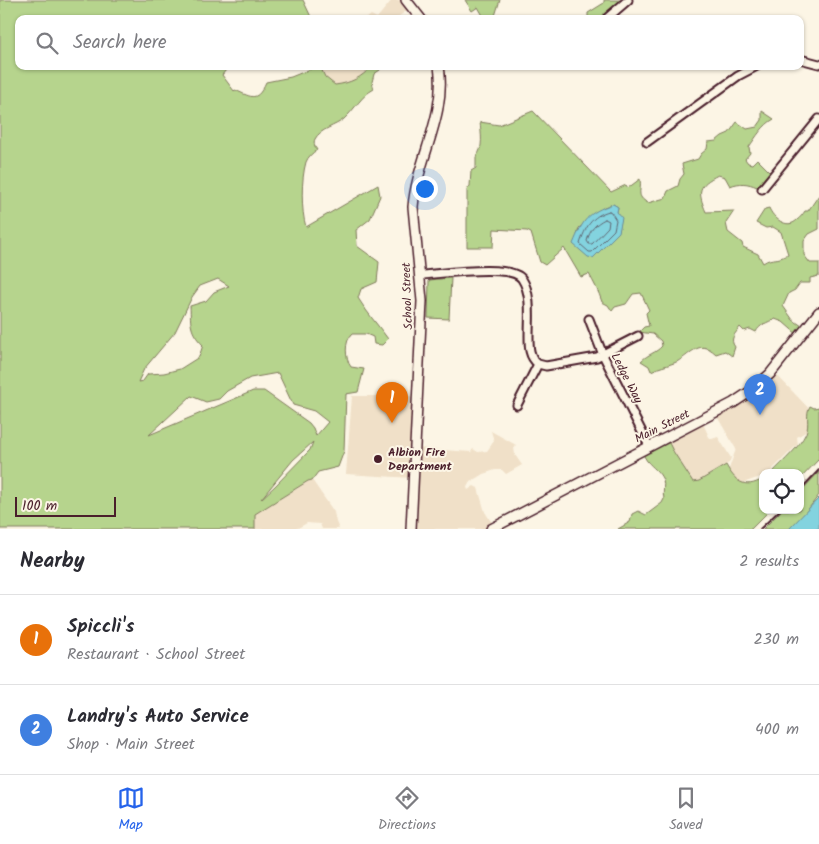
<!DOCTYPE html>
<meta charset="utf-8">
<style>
body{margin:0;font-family:Kalam,sans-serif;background:#f2f2f3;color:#2b2b33}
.controls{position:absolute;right:15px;bottom:15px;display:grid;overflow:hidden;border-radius:10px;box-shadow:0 1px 4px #0004}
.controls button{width:45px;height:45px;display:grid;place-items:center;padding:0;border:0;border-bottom:1px solid #e1e1e2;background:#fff;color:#2b2b33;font:25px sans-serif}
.scale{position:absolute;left:15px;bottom:12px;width:101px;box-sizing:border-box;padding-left:5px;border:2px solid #4a1f2b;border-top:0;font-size:14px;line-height:18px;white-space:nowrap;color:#4a1f2b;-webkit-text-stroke:4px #fcf5e5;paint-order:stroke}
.you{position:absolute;left:424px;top:188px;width:18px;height:18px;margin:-12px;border:4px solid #fff;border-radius:50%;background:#1a73e8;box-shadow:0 0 0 8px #1a73e833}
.badge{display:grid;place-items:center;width:32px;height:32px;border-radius:50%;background:#2563eb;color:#fff;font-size:16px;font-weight:700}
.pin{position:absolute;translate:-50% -41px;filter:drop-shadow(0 1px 2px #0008)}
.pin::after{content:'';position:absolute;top:26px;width:18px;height:15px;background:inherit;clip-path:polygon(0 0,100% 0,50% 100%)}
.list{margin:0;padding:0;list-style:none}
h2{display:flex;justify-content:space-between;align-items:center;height:65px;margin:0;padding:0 20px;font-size:21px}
h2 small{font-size:16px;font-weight:400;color:#7c7c81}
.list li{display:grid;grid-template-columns:32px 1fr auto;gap:15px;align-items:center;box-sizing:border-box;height:90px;padding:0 20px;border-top:1px solid #e1e1e2}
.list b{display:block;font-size:19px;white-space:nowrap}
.list p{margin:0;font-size:16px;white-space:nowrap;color:#7c7c81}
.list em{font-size:16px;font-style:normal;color:#7c7c81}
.icon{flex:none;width:28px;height:28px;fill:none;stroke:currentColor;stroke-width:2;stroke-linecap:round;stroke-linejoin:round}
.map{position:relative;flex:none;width:819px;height:529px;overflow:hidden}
.search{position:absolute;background:#fff;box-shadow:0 1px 4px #0004;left:15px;right:15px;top:15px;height:55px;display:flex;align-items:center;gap:12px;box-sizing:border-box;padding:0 18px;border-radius:10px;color:#7c7c81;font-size:19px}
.sheet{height:245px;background:#fff}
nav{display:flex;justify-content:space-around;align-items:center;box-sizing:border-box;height:70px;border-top:1px solid #e1e1e2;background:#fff;font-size:14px;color:#7c7c81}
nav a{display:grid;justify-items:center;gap:2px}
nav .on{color:#2563eb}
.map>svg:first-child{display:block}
</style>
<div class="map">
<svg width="819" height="529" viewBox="0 0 819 529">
<rect width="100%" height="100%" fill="#fcf5e5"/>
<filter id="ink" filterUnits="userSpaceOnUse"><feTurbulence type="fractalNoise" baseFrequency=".02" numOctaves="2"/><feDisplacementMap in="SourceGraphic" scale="10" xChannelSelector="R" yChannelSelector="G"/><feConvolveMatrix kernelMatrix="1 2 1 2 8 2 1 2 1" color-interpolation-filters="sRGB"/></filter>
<g filter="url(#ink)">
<path fill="#f0e0c8" d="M 392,0 L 407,0 L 412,7 L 395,19 L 366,19 L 371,15 L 377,18 Z
M 320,66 L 372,66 L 357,80 L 347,83 L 335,85 L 325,77 Z
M 773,371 L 816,416 L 807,431 L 797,437 L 798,444 L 769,473 L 763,473 L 763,476 L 740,484 L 726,477 L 736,449 L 715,413 Z
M 352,396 L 418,396 L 415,448 L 471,452 L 473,449 L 478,452 L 487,451 L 494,441 L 491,431 L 516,445 L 514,447 L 515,455 L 522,465 L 506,474 L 502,470 L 495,470 L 483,474 L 470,482 L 467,487 L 468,490 L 474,486 L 478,488 L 485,512 L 494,526 L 488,529 L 412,529 L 412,478 L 346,474 Z
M 702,421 L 709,437 L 712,439 L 718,437 L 731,458 L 729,463 L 699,481 L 693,482 L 673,451 L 666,437 Z
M 312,480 L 334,512 L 336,522 L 339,529 L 322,529 L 320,524 L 307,523 L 296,529 L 255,529 L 255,514 L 308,481 Z"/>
<path fill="#b6d48d" stroke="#807a5c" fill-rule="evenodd" d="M 0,0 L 303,0 L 312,19 L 19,19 L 19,66 L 229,66 L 222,75 L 234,91 L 235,90 C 253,98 257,102 266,82 L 291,77 L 318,66 L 320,66 L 325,77 L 335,85 C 351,83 361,78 372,66 L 379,66 L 380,70 L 374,74 L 372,82 L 374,89 C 361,96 355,109 344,119 C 336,126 320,129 315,139 C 313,143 315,147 317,150 C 312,153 308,157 306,162 C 301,179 301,211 306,227 L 378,185 L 380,196 L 370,219 L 356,230 L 357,246 L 379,262 L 377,282 L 361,289 L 358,298 C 367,313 378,325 388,339 L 382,345 L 374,344 L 373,337 L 366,334 L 352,334 C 344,341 345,359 351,367 L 364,369 L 358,392 L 346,394 L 344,451 L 338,467 L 318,472 L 312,480 L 308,481 L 255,514 L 255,529 L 0,529 ZM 218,279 L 229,286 L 214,292 L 206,301 L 190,306 C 191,324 189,331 203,345 L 199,357 L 180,369 L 164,373 L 148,374 L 143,381 L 138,382 L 144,369 L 175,332 L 192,297 L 200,286 ZM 278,373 L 293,405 L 314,411 L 328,422 L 316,436 L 313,428 L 309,423 L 264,391 L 253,391 L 149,435 L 191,396 L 206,402 L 219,399 L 227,391 L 250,378 ZM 313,442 L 310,450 L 275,486 L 261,499 L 293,460 Z
M 465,0 L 500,0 L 494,19 L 485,19 L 478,7 L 472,11 Z
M 604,0 L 623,0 L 606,19 L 588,19 L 588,13 L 604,3 Z
M 533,111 L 611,192 L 626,185 L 628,188 L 640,179 C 642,191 635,196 648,203 L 665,198 L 668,191 L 678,186 L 680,179 L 684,174 L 682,164 L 698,159 L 701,154 L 707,149 L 708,142 L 716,141 L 722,136 L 729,133 L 737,122 L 747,129 L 757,127 L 762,120 L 762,111 L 774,119 C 763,125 756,137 749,147 L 750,153 L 745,159 L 748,163 L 752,164 L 757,159 L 770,172 L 757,187 C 748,183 740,182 730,186 L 725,177 L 718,175 C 698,185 697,191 706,212 L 734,211 L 726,223 L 728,232 L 742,243 L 743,247 L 758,254 L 763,263 C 773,256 777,262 788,254 L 781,232 L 773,227 L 766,228 L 756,223 L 765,209 L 769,208 C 773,218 787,230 797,220 C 800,218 803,214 805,211 L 808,211 L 819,195 L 819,229 L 809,234 L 804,241 L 804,255 L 810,263 L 819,263 L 819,276 L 810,278 L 810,283 L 800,283 L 795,290 L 789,293 L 783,306 L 793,320 L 805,328 L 799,336 L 783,322 L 775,319 C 768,322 759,325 756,332 L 750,329 L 744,331 L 740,327 C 735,334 729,339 735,347 L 732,356 L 725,351 L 716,354 C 698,337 690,357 674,363 C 666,366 659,367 651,371 L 649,366 L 641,361 C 648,354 656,353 662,346 L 661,341 L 653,334 L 639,332 L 644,327 L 649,326 L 646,313 L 649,310 L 641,293 L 633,294 L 626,304 L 615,307 L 612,311 L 608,305 L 602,302 C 599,292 594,283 589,274 L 581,277 L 564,248 L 545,265 L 540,262 L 531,233 L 527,231 L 494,229 L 493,247 L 467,247 L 467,190 L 470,186 L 471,171 L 476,168 L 476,157 C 484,148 481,134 480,122 L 499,125 ZM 613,204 L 618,207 L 617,212 L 576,239 L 579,228 L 604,207 Z
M 451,278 L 449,319 L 428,318 L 429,280 Z
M 810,406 L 814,408 L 819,407 L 819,459 L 800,479 L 800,473 L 772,473 C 784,460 799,448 806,433 C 810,424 805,414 810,406 Z
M 666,437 L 673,451 L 693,482 L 699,481 L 726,465 C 735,481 744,490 763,479 L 763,510 L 770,510 L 751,529 L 618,529 L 630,522 L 632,514 L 638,511 L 646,515 L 662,503 L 664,499 C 662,491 665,486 663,480 C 659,471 653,468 647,461 C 645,458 643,454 641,451 Z
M 819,472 L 819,495 L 793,529 L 763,529 L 782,510 L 800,510 L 800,492 Z"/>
<path fill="#83d3df" stroke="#6c8b97" d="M 613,204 L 618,207 L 617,212 L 622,218 L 619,232 L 593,258 L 588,257 L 573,244 C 583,220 587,213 613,204 Z
M 819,498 L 819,529 L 789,529 Z"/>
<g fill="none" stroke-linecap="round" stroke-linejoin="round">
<path stroke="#616773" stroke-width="1" d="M 609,211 L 611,212 L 616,220 L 614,230 L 592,252 L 589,252 L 580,244 C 585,228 591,216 609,211 Z
M 605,219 L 609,221 L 608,227 L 592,244 L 589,244 L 587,241 C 590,230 595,224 605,219 Z"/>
<g stroke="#4a1f2b" stroke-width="11">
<path id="minor" d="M 606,19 L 628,0
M 800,59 L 819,64
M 647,142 L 738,76 L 757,66
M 762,189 L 819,119
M 421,275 C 440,274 512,263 522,279 C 532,294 529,319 529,336 C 529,347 529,357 538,364
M 589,319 L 603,355 L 649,446
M 538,364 L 546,366 L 597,357 L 638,336
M 517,405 L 538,364"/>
</g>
<g stroke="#4a1f2b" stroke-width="12">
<path id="tertiary" d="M 406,0 L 421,19
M 411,529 L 422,301 L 413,207 C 417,159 447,116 439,66
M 491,529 L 733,403 L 751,391 L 770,374 L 819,312"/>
</g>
<use href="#minor" stroke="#fcf5e5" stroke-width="7"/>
<use href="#tertiary" stroke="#fcf5e5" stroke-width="9"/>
<path stroke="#4a1f2b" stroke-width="2" d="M 800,490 L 819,470
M 760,529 L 780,510"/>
</g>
</g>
<circle fill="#4a1f2b" stroke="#fcf5e5" stroke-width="2" cx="378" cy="459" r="5"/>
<g text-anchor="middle" stroke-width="4" stroke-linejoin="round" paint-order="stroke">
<g font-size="12" fill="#4a1f2b" stroke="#fcf5e5">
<text transform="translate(407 296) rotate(-92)" y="4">School Street</text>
<text transform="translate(627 378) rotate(63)" y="4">Ledge Way</text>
<text transform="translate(662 426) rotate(-27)" y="4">Main Street</text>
</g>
<g font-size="12" font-weight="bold" fill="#4a1f2b" stroke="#fcf5e5" text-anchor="start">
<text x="388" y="456">Albion Fire<tspan x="388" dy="14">Department</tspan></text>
</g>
</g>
</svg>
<div class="controls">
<button><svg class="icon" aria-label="locate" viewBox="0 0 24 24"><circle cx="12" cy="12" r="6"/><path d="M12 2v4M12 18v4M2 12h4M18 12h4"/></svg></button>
</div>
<div class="scale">100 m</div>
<div class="you"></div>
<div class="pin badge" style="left:392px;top:423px;background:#e8710a">1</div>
<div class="pin badge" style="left:760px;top:415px;background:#3f7fe0">2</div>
<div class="search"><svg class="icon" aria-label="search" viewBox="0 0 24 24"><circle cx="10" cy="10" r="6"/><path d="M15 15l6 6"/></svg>Search here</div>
</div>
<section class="sheet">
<h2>Nearby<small>2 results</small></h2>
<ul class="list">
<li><span class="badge" style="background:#e8710a">1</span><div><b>Spiccli's</b><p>Restaurant · School Street</p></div><em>230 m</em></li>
<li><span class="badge" style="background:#3f7fe0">2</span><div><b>Landry's Auto Service</b><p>Shop · Main Street</p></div><em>400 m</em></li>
</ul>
</section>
<nav>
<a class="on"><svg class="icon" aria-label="map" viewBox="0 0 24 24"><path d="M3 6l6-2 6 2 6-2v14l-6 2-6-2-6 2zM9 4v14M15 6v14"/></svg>Map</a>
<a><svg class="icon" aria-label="directions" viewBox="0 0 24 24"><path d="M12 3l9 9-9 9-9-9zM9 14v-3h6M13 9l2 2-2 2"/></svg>Directions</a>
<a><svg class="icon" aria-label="saved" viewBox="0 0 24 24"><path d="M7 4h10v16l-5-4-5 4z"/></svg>Saved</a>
</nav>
